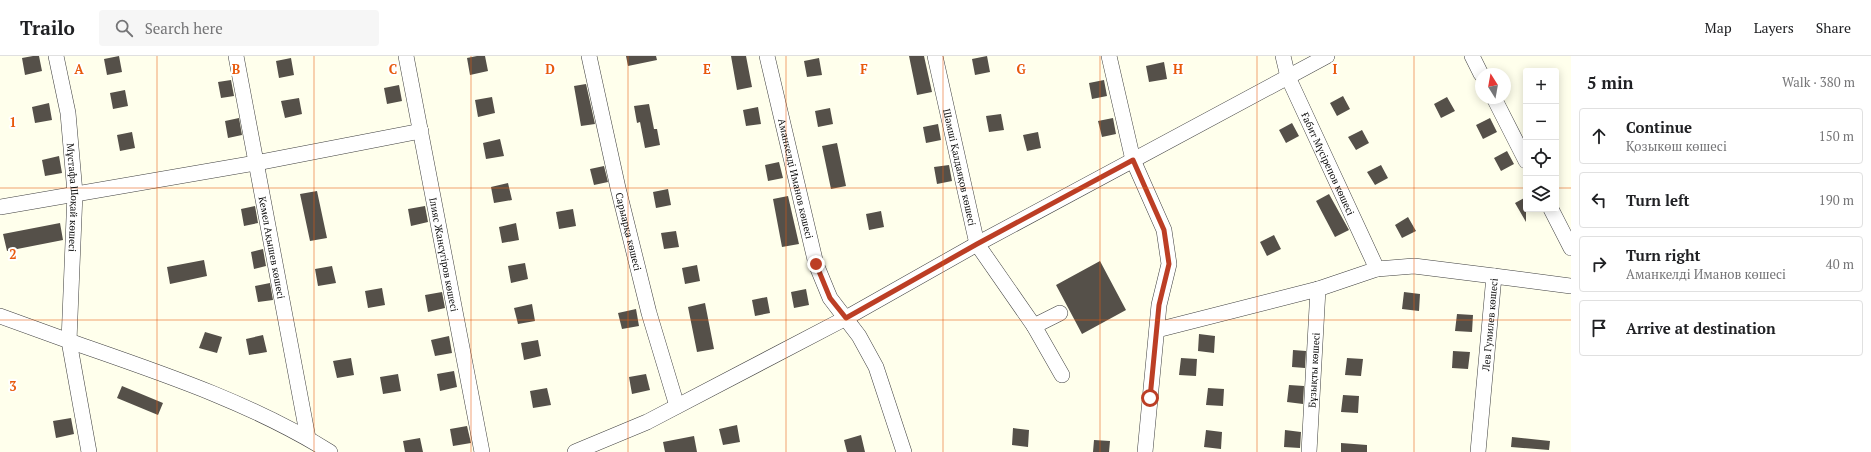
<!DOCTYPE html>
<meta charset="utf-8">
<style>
body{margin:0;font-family:"PT Serif",serif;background:#f6f6f6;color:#202124}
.controls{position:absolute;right:12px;top:12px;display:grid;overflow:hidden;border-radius:4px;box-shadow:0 2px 10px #0003}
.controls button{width:36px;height:36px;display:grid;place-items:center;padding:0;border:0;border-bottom:1px solid #e0e0e0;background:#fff;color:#202124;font:20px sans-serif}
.compass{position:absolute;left:1475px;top:12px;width:36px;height:36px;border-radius:50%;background:#fff;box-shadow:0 2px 10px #0003;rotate:349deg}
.stop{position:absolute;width:12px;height:12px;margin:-9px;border:3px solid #bc3e25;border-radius:50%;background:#fff}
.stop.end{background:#bc3e25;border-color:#fff;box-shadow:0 1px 4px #0008}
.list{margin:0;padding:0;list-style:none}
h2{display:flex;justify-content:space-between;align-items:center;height:52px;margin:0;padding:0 16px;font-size:17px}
h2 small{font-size:13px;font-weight:400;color:#757577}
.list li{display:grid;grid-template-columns:26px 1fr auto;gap:12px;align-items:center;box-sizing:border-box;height:56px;margin:0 8px 8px;padding:0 8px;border:1px solid #e0e0e0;border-radius:4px}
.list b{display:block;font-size:15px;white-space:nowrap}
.list p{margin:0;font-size:13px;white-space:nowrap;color:#757577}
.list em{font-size:13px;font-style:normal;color:#757577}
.icon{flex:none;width:22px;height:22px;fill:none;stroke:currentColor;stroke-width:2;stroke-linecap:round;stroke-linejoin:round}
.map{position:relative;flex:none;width:1571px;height:396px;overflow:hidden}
header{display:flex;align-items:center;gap:24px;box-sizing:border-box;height:56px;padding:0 20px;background:#fff;border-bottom:1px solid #e0e0e0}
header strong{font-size:19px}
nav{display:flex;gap:22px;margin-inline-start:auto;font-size:14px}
.search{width:280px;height:36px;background:#f6f6f6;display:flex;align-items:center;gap:10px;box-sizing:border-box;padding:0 14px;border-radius:4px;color:#757577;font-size:15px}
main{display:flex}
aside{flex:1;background:#fff}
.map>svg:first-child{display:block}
</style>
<header>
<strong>Trailo</strong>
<div class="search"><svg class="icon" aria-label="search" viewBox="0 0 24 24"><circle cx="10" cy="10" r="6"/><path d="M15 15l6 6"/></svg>Search here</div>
<nav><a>Map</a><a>Layers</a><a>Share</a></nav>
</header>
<main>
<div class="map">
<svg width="1571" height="396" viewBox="0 0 1571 396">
<rect width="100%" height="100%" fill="#ffffec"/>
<path fill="#555049" d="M 33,0 L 39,0 L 42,15 L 25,19 L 22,2 Z
M 119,0 L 122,16 L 107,19 L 104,3 Z
M 477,0 L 485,0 L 488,15 L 470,19 L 467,2 Z
M 626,0 L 656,0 L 657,4 L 628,10 Z
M 731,0 L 746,0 L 752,31 L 737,34 Z
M 909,0 L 924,0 L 932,36 L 917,39 Z
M 987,0 L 990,16 L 975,19 L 972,3 Z
M 291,2 L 294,19 L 279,22 L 276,5 Z
M 819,2 L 822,19 L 807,21 L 804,5 Z
M 1164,6 L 1167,23 L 1149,26 L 1146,10 Z
M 231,24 L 234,40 L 221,42 L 218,26 Z
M 1104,24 L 1107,40 L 1092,43 L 1089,27 Z
M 586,28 L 595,68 L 581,70 L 574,30 Z
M 399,29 L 402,45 L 387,48 L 384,32 Z
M 125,34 L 128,50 L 113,53 L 110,37 Z
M 1343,40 L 1350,53 L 1337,60 L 1330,47 Z
M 492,41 L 495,57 L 478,61 L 475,44 Z
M 1447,41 L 1455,55 L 1441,62 L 1434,48 Z
M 299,42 L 302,58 L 285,62 L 281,45 Z
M 49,47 L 52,64 L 35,67 L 32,51 Z
M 649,48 L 654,73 L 657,73 L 660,89 L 645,92 L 640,66 L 637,67 L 634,50 Z
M 758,51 L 761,68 L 746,70 L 743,54 Z
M 830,52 L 833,68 L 818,71 L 815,55 Z
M 1001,58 L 1004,74 L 989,76 L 986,60 Z
M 239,62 L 242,79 L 228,82 L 225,65 Z
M 1113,62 L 1116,78 L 1102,81 L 1098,65 Z
M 1490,62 L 1497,76 L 1483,83 L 1476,69 Z
M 1292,67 L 1299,80 L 1286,87 L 1279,74 Z
M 938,68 L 941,84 L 926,87 L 923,71 Z
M 1362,74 L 1369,87 L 1356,94 L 1348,81 Z
M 132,76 L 135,92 L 120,95 L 117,79 Z
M 1038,76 L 1041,92 L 1027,95 L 1023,79 Z
M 500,83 L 504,100 L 486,103 L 483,87 Z
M 837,87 L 846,130 L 831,133 L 822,90 Z
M 1507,95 L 1514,108 L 1501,115 L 1494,102 Z
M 59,100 L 62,117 L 45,120 L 42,104 Z
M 779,106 L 783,122 L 768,125 L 765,109 Z
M 949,109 L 952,125 L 937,128 L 934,111 Z
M 1381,109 L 1388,122 L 1375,129 L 1367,116 Z
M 604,110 L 608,126 L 594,129 L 590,113 Z
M 508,127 L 512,144 L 494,147 L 491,131 Z
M 668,133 L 671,149 L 656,152 L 653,136 Z
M 317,135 L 327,182 L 310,185 L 300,138 Z
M 1329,138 L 1349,174 L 1335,181 L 1316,145 Z
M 788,140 L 799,188 L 782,191 L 773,143 Z
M 1526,141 L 1526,166 L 1515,147 Z
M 255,150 L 258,167 L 244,170 L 241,153 Z
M 425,150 L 428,166 L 411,170 L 408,153 Z
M 573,153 L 576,170 L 559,173 L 556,156 Z
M 881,155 L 884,171 L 869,174 L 866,158 Z
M 1408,161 L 1416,175 L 1402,182 L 1395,169 Z
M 60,167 L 63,184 L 7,195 L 3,178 Z
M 516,167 L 519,184 L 502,187 L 499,171 Z
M 676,175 L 679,191 L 664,193 L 661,177 Z
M 1274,179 L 1281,193 L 1267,200 L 1260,186 Z
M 263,193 L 266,210 L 254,213 L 251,196 Z
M 204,204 L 207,220 L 170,228 L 167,211 Z
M 1100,205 L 1126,254 L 1082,278 L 1056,229 Z
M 525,207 L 528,223 L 511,227 L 508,210 Z
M 697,209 L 700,225 L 685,228 L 682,212 Z
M 332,210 L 336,227 L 318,230 L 315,213 Z
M 270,227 L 273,244 L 258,246 L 255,230 Z
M 382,232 L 385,249 L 368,252 L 365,235 Z
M 806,233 L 809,249 L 794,252 L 791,236 Z
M 442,236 L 445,252 L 428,256 L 425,239 Z
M 1404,236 L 1420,238 L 1419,255 L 1402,253 Z
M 767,241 L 770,257 L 755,260 L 752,244 Z
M 705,247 L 714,293 L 697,296 L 688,251 Z
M 532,248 L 535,265 L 518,268 L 514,252 Z
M 636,253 L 639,270 L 622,273 L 618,257 Z
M 1457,258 L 1473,259 L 1472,276 L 1455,275 Z
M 205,276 L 222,281 L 217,297 L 199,292 Z
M 1199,278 L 1215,280 L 1214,297 L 1198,295 Z
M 263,279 L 267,296 L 249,299 L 246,283 Z
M 449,280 L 452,297 L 435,300 L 431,284 Z
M 538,284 L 541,300 L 524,304 L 521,287 Z
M 1293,294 L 1306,295 L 1305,312 L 1292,311 Z
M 1453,295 L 1470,296 L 1468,313 L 1452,312 Z
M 351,302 L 354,319 L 337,322 L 333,305 Z
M 1181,302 L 1197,303 L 1196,320 L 1179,319 Z
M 1347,302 L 1363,303 L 1361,320 L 1345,319 Z
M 454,315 L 457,331 L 440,335 L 437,318 Z
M 398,318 L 401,335 L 383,338 L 380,321 Z
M 646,318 L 650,334 L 632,338 L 629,321 Z
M 1289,329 L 1304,330 L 1303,348 L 1287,346 Z
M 122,330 L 163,347 L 158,359 L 117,342 Z
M 547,332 L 551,349 L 533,352 L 530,335 Z
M 1208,332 L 1224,333 L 1223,350 L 1206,349 Z
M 1343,339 L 1359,340 L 1358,357 L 1341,356 Z
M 71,362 L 74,378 L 56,382 L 53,365 Z
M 737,369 L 740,386 L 723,389 L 719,373 Z
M 467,370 L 471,387 L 453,390 L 450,373 Z
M 1013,372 L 1029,374 L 1028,391 L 1012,389 Z
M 1206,374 L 1222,376 L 1221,393 L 1204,391 Z
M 1285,374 L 1301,376 L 1300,392 L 1284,391 Z
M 861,379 L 865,396 L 847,396 L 844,384 Z
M 694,380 L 697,396 L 665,396 L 663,386 Z
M 1512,381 L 1550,385 L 1549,394 L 1511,391 Z
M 420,382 L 423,396 L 405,396 L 403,385 Z
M 1094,384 L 1110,385 L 1109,396 L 1093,396 Z
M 1341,387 L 1367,389 L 1367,396 L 1341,396 Z"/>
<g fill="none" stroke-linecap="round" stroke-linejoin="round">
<g stroke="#3f3f3f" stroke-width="16">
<g id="minor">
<path id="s1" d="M 56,0 L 68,57 L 75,137 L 69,285 C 158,316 250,346 330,396"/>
<path id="s2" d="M 236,0 L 308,382"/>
<path id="s3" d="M 406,0 L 482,396"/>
<path id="s4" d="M 589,0 L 618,132 L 649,257 L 677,350"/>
<path id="s5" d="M 767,0 L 816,208 L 830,242 L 859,280 L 876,311 L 904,396"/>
<path id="s6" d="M 935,0 L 977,188 L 1034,270 L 1062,319"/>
<path d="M 1109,0 L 1133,104 L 1164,174 L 1169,208 L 1159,249 L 1145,396"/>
<path id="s7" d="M 1283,0 L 1288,21 L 1377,213"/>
<path d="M 1472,0 L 1481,18"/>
<path d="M 1494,42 L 1526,105"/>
<path d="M 0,151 L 256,107 L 421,75"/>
<path d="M 1551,153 L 1571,192"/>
<path d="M 0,260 L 69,285 L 89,396"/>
<path d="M 1034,270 L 1060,257"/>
<path d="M 1157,274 L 1318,233 L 1377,213 L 1414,210 L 1494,220"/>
<path d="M 575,396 L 647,366 L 846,262 L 977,188 L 1327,0"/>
<path id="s8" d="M 1309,396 L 1318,233"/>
<path id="s9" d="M 1478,396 L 1494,220 L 1571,230"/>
</g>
</g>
<use href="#minor" stroke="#fff" stroke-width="15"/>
</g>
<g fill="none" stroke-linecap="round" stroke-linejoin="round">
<path stroke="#bc3e25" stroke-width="5" d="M 816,208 L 830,242 L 846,262 L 977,188 L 1133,104 L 1164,174 L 1169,208 L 1159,249 L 1150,342"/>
</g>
<path fill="none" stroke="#e8590c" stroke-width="1" stroke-opacity="0.55" d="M 157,0 L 157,396M 314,0 L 314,396M 471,0 L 471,396M 628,0 L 628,396M 786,0 L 786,396M 943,0 L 943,396M 1100,0 L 1100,396M 1257,0 L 1257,396M 1414,0 L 1414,396M 0,132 L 1526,132M 1556,132 L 1571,132M 0,264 L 1571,264"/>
<g text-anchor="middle" stroke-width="4" stroke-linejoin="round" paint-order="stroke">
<g font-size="10" fill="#0c0c0c" stroke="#fff">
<text dy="4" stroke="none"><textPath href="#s7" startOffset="117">Ғабит Мүсірепов көшесі</textPath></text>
<text dy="4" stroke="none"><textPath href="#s6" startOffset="114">Шәмші Қалдаяқов көшесі</textPath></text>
<text dy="4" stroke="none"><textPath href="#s5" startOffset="126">Аманкелді Иманов көшесі</textPath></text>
<text dy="4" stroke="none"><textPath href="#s1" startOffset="143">Мұстафа Шоқай көшесі</textPath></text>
<text dy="4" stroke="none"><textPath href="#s4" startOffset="180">Сарыарқа көшесі</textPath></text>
<text dy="4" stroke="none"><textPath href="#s2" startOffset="195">Кемел Ақышев көшесі</textPath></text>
<text dy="4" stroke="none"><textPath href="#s3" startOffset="202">Ілияс Жансүгіров көшесі</textPath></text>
<text dy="4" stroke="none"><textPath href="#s9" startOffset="128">Лев Гумилев көшесі</textPath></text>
<text dy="4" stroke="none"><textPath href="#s8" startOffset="82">Бұзықты көшесі</textPath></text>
</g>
</g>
<g font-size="13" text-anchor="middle" font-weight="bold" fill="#e8590c" stroke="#fff" stroke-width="4" stroke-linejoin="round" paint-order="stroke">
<text x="79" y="18">A</text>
<text x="236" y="18">B</text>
<text x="393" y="18">C</text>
<text x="550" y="18">D</text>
<text x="707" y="18">E</text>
<text x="864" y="18">F</text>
<text x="1021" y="18">G</text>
<text x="1178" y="18">H</text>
<text x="1335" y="18">I</text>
<text x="13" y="71">1</text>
<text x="13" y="203">2</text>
<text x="13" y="335">3</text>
</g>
</svg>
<div class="controls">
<button>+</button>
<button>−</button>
<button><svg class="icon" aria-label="locate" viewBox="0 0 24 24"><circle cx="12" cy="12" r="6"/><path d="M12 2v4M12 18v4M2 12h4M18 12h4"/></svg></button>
<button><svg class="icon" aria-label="layers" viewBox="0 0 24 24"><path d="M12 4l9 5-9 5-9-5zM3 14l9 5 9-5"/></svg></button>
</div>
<svg class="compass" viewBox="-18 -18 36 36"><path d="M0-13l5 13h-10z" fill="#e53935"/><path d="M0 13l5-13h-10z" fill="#757577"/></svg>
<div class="stop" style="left:1150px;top:342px"></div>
<div class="stop end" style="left:816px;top:208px"></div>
</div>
<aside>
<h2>5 min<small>Walk · 380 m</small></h2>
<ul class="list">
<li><svg class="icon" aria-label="ahead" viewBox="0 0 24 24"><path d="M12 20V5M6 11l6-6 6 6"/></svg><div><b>Continue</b><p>Қозыкөш көшесі</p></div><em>150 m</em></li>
<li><svg class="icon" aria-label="left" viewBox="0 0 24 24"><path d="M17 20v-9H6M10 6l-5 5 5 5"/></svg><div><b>Turn left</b></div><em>190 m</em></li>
<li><svg class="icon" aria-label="right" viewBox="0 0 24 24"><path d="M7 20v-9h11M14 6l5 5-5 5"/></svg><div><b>Turn right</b><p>Аманкелді Иманов көшесі</p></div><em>40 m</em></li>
<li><svg class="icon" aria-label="arrive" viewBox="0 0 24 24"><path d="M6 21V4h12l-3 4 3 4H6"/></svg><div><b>Arrive at destination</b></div></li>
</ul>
</aside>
</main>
